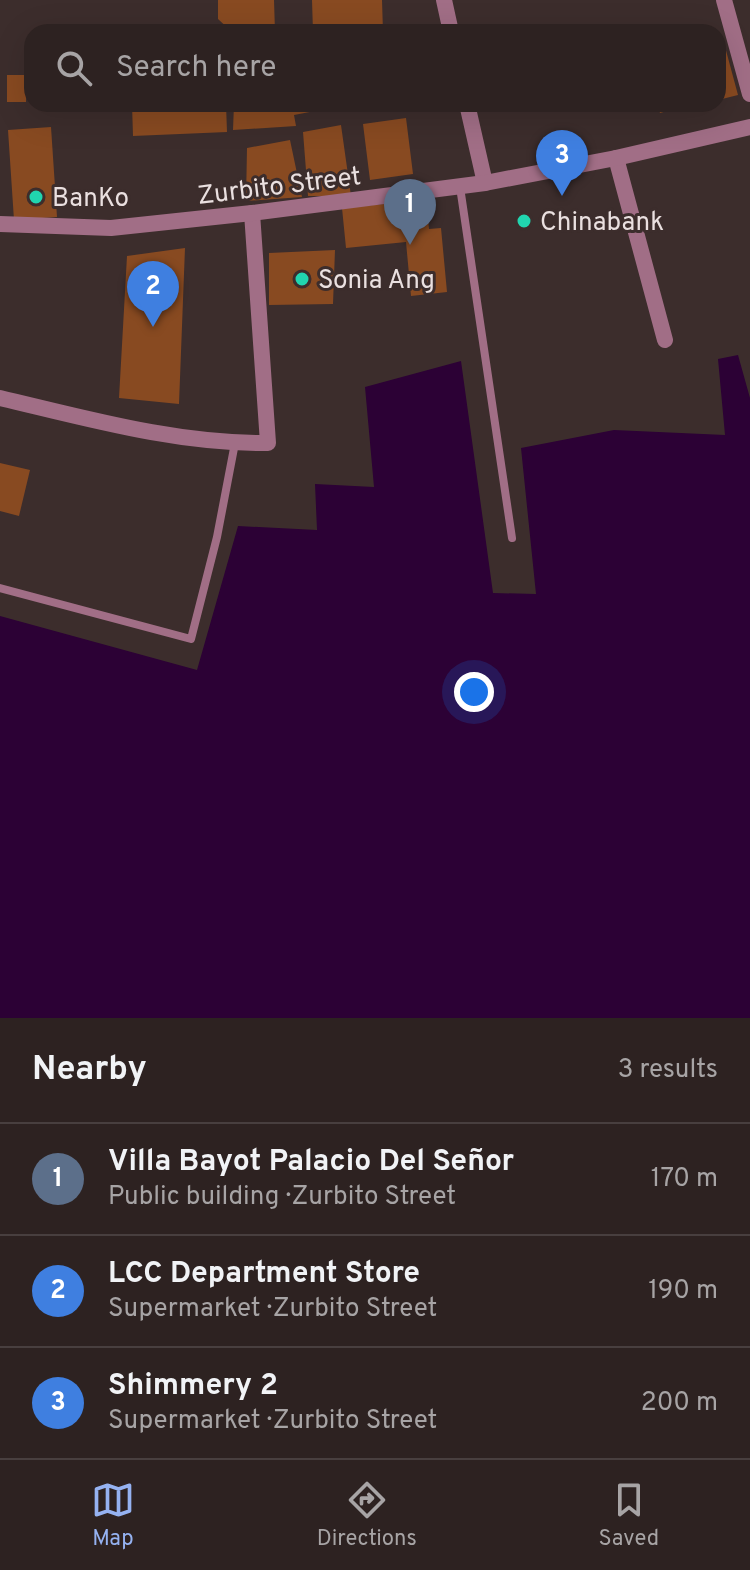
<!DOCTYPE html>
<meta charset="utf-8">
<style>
body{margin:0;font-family:Overpass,sans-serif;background:#392f2e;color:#f1f3f6}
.you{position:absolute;left:474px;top:692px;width:28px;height:28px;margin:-20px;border:6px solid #fff;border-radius:50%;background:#1a73e8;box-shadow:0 0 0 12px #1a73e833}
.badge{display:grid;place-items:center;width:52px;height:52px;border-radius:50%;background:#95b2f1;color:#fff;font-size:26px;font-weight:700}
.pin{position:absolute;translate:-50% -66px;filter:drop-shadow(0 2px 4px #0008)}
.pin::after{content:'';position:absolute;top:42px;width:28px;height:24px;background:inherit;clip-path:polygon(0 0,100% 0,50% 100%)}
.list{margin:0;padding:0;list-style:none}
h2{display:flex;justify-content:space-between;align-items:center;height:104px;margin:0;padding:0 32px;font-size:34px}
h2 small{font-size:26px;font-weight:400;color:#a7a4a5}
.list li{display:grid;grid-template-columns:52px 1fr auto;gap:24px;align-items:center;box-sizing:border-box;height:112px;padding:0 32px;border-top:2px solid #483f3f}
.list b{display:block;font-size:30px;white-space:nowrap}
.list p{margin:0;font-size:26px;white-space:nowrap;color:#a7a4a5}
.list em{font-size:26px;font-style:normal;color:#a7a4a5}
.icon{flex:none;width:44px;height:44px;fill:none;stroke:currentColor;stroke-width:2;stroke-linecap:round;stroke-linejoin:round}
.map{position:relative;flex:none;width:750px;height:1018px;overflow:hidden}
.search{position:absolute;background:#2d2221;box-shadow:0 8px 32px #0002;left:24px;right:24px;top:24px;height:88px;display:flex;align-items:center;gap:20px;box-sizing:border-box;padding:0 28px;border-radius:24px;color:#a7a4a5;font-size:30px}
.sheet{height:440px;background:#2d2221}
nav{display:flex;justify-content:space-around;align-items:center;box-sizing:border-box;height:112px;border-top:2px solid #483f3f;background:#2d2221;font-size:22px;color:#a7a4a5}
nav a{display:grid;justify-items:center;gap:4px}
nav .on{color:#95b2f1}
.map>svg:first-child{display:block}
</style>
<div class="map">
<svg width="750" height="1018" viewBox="0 0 750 1018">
<rect width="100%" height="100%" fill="#3c2d2c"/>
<path fill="#2c0135" d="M 738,355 L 750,398 L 750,1018 L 0,1018 L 0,616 L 197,670 L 238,526 L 317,530 L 315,484 L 374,487 L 365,387 L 461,361 L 493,593 L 536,594 L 521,448 L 614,430 L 725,435 L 718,359 Z"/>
<path fill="#884a21" d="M 218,0 L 274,0 L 275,32 L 232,32 L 218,19 Z
M 312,0 L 382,0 L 383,32 L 313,32 Z
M 223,26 L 223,32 L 132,32 L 132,29 Z
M 724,43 L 738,95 L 718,100 L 718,44 Z
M 7,75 L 26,75 L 26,102 L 7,102 Z
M 132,104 L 226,104 L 227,132 L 133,136 Z
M 234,104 L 315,104 L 315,111 L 294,115 L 296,126 L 233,130 Z
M 657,104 L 688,104 L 688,105 L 660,113 Z
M 406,118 L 413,174 L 370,180 L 363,124 Z
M 341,125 L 351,196 L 308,196 L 303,132 Z
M 51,127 L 57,217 L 14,220 L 8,130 Z
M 290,140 L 302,197 L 246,201 L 247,148 Z
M 426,200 L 429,229 L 441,228 L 447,292 L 411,296 L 406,242 L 346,248 L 342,208 Z
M 185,248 L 179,404 L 119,398 L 127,256 Z
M 335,250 L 333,304 L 269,305 L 269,253 Z
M 0,463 L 30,470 L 19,516 L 0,511 Z"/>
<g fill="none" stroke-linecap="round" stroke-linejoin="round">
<path stroke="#a16e86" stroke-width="8" d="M 460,187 L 512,538
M 0,588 L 191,639 L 217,537 L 235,443"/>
<path stroke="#a16e86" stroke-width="16" d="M 444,0 L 451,32
M 724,0 L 750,94
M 467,104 L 485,183
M 616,158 L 665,340
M 0,398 C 89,419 177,444 268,443 L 252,213"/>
<path stroke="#a16e86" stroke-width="16" d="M 0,224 L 111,228 L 252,213 L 485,183 L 616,158 L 750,127"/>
</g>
<g fill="#21d5af" stroke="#3c2d2c" stroke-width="3">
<circle cx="36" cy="197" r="8"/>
<circle cx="524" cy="221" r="8"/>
<circle cx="302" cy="279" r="8"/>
</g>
<g text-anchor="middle" stroke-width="6" stroke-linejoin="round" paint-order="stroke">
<g font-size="26" fill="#eae0e0" stroke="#3c2d2c">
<text transform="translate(279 185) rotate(-7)" y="9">Zurbito Street</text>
</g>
<g font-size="26" fill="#eae0e0" stroke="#3c2d2c" text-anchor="start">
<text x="52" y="206">BanKo</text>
<text x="540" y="230">Chinabank</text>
<text x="318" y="288">Sonia Ang</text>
</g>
</g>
</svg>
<div class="you"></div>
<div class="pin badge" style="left:410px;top:245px;background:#5c6f8a">1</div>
<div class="pin badge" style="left:153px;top:327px;background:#3f7fe0">2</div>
<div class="pin badge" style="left:562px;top:196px;background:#3f7fe0">3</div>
<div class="search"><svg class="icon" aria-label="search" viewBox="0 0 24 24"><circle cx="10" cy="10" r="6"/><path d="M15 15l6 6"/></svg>Search here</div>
</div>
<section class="sheet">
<h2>Nearby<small>3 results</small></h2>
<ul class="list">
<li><span class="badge" style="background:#5c6f8a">1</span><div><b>Villa Bayot Palacio Del Señor</b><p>Public building · Zurbito Street</p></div><em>170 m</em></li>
<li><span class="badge" style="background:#3f7fe0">2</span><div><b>LCC Department Store</b><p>Supermarket · Zurbito Street</p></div><em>190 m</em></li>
<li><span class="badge" style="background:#3f7fe0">3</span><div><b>Shimmery 2</b><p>Supermarket · Zurbito Street</p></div><em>200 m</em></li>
</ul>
</section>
<nav>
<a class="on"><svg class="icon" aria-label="map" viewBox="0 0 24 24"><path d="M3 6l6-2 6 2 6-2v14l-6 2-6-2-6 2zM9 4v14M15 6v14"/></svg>Map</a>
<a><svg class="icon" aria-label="directions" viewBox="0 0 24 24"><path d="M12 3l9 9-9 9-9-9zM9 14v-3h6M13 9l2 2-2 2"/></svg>Directions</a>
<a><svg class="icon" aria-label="saved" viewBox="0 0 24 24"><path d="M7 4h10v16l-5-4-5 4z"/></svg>Saved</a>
</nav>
